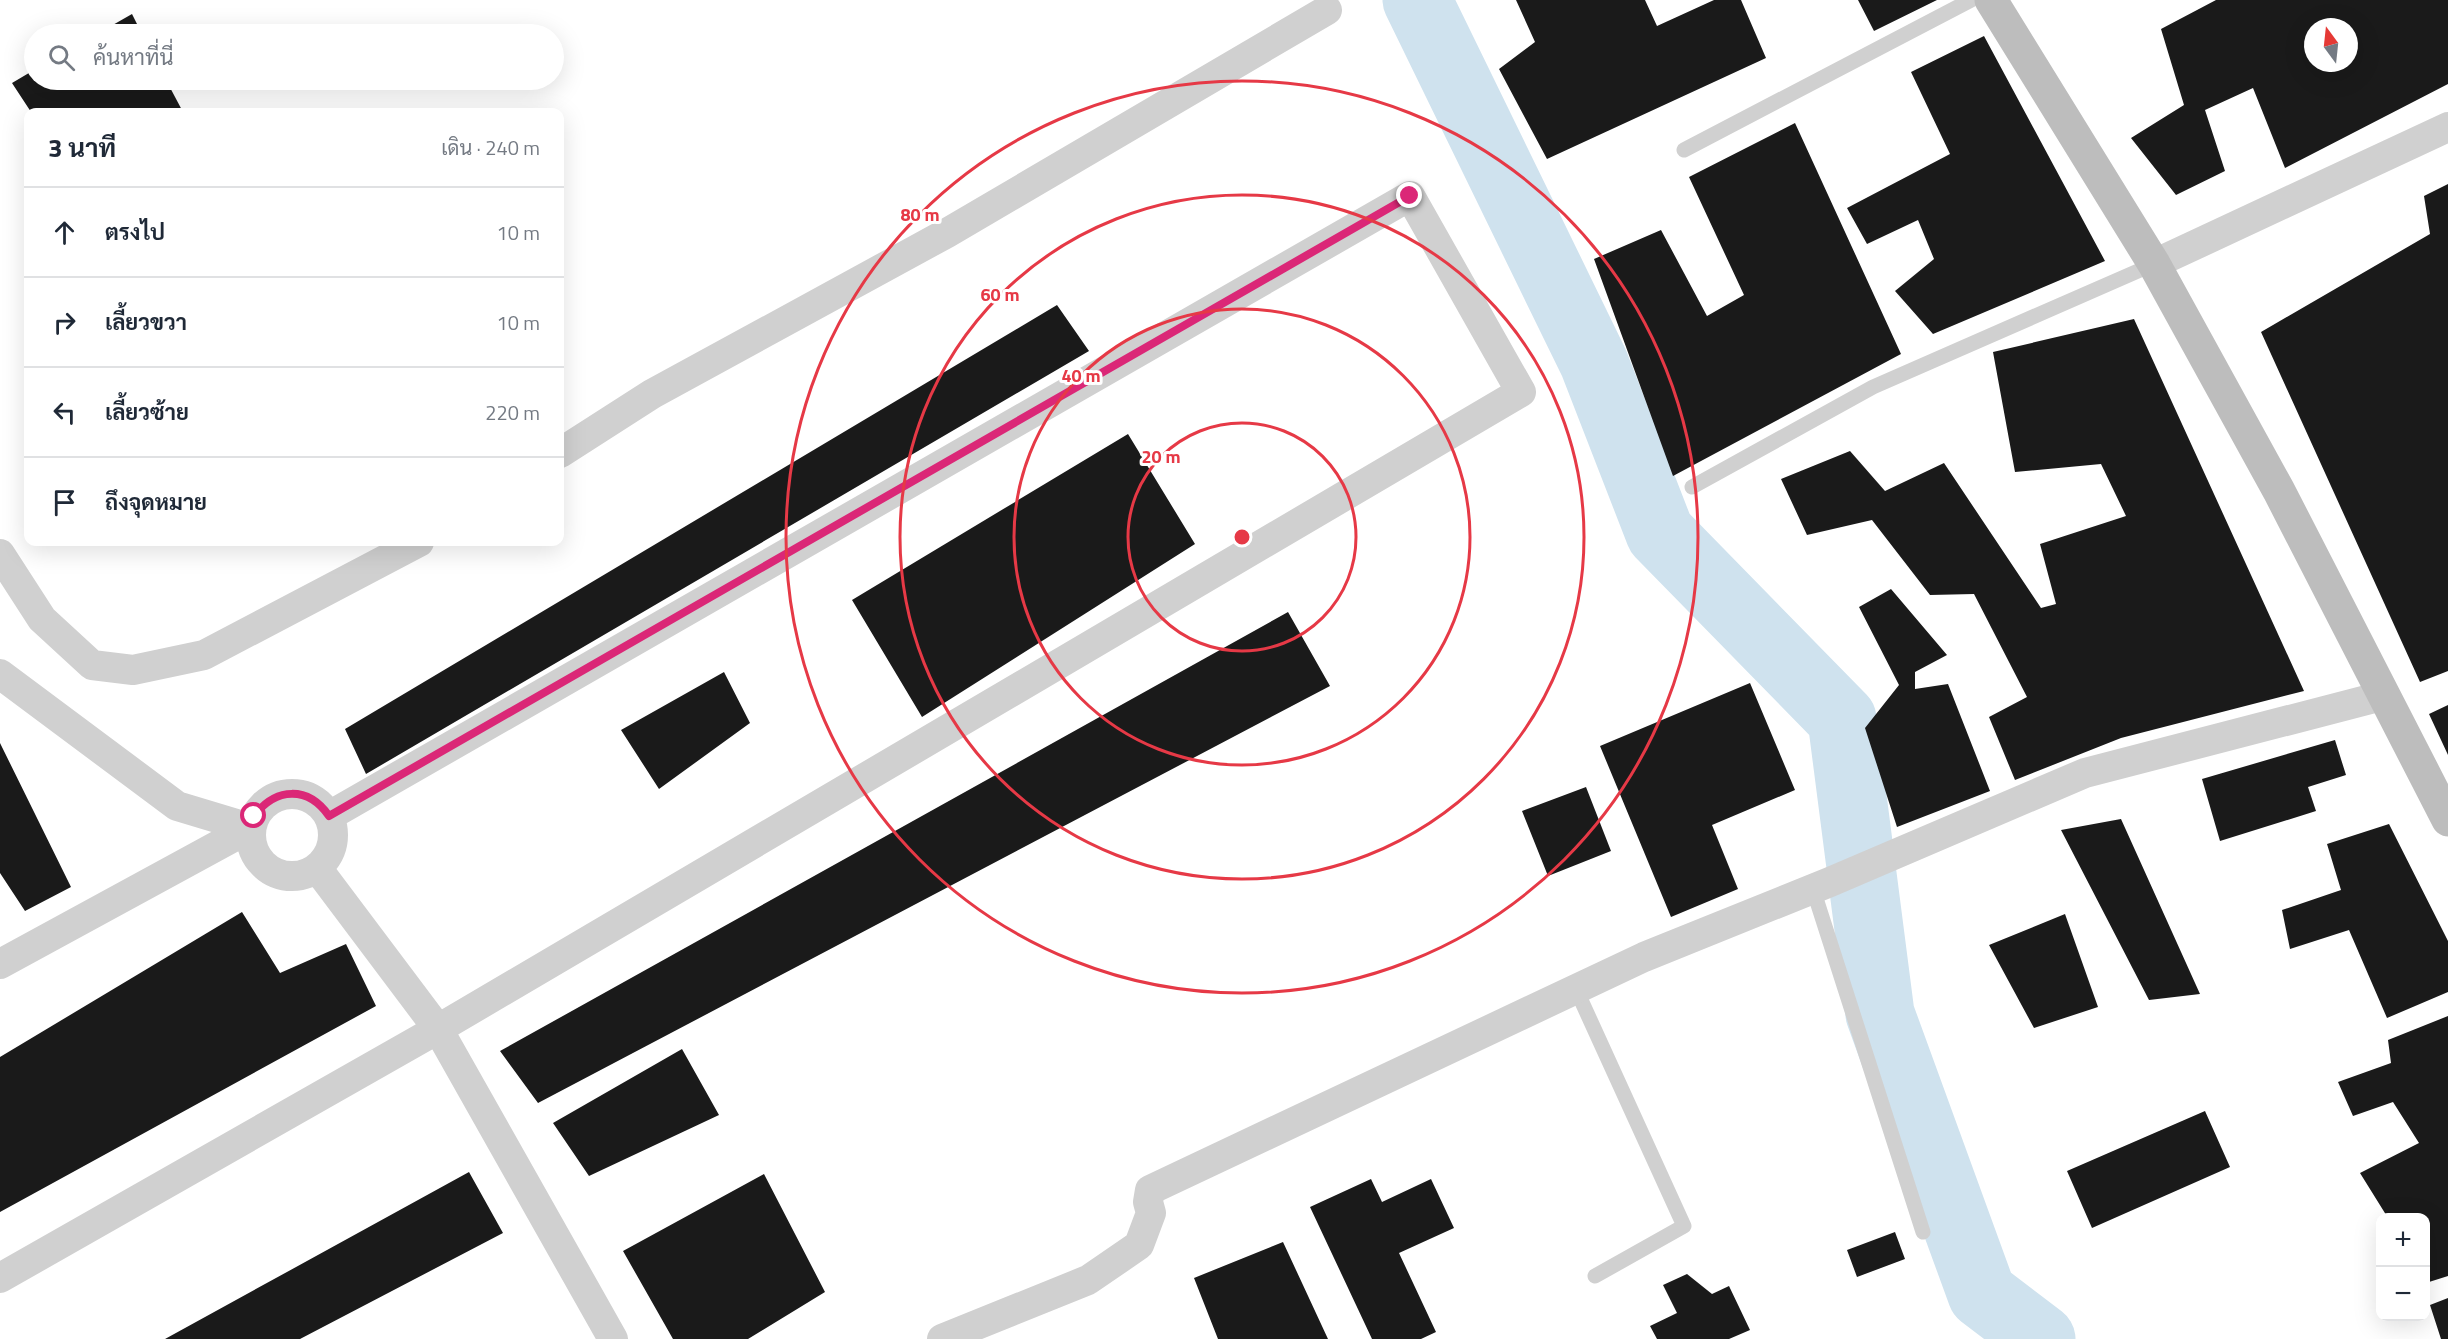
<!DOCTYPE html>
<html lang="th">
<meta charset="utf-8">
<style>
body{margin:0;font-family:"Titillium Web",Sarabun,sans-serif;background:#f6f6f7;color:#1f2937}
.controls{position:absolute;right:18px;bottom:18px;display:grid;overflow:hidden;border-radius:12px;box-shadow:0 6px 24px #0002}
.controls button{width:54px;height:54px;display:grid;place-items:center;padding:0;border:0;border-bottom:2px solid #e0e1e3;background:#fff;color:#1f2937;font:30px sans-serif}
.compass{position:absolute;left:2304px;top:18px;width:54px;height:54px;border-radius:50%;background:#fff;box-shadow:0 6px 24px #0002;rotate:345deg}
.stop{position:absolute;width:18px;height:18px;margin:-14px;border:4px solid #db2777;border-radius:50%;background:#fff}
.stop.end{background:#db2777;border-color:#fff;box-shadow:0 2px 6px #0008}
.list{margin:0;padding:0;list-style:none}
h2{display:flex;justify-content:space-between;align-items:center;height:78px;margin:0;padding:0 24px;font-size:26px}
h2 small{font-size:20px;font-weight:400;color:#747a83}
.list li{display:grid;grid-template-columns:39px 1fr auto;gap:18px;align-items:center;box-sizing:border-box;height:90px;padding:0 24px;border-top:2px solid #e0e1e3}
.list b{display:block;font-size:22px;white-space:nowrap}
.list em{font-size:20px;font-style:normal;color:#747a83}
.icon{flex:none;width:33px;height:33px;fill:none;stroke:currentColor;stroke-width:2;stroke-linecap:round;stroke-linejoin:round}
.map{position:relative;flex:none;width:2448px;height:1339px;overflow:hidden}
.search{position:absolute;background:#fff;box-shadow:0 6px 24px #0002;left:24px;top:24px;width:540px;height:66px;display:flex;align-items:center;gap:15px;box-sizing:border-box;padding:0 21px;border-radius:33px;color:#747a83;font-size:22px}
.panel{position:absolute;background:#fff;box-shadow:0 6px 24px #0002;left:24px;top:108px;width:540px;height:438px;border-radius:12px}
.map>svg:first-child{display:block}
</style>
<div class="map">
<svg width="2448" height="1339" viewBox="0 0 2448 1339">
<rect width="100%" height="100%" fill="#fff"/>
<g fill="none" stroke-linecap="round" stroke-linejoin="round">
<path stroke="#cfe2ee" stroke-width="69" d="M 1417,0 L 1594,363 L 1660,533 L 1842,719 L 1880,1014 L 1982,1294 L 2041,1339"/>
</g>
<path fill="#1a1a1a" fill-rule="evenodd" d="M 1516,0 L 1645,0 L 1657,26 L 1714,0 L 1741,0 L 1766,58 L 1547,159 L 1499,69 L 1535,42 Z
M 1858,0 L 1937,0 L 1874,31 Z
M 2216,0 L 2448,0 L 2448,84 L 2285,168 L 2253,88 L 2205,110 L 2225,171 L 2176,195 L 2131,138 L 2184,105 L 2161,29 ZM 2313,27 L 2349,27 L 2349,63 L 2313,63 Z
M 132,14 L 142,34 L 97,34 Z
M 1984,36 L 2105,261 L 1933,334 L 1895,291 L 1934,259 L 1918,220 L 1867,244 L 1847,208 L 1950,154 L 1911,72 Z
M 34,70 L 34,80 L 166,80 L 183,112 L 31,112 L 12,83 Z
M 1795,123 L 1901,354 L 1673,476 L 1594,259 L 1661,230 L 1707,316 L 1744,295 L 1689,177 Z
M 2448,184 L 2448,671 L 2420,682 L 2261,332 L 2430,234 L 2424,196 Z
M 1057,305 L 1089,351 L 366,774 L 345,729 Z
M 2134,319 L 2304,691 L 2121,738 L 2015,780 L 1989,717 L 2027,697 L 1974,594 L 1930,595 L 1872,520 L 1807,535 L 1781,479 L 1850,451 L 1885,491 L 1944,463 L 2041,608 L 2056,604 L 2040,544 L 2126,516 L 2101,464 L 2015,472 L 1993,352 Z
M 1128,434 L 1195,544 L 922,717 L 852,600 Z
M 1891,589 L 1947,655 L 1915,672 L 1915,689 L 1948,684 L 1990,791 L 1897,827 L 1865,728 L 1899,685 L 1859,607 Z
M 1288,612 L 1330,686 L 538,1103 L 500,1051 Z
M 724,672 L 750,723 L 659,789 L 621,730 Z
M 1750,683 L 1795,790 L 1712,825 L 1738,889 L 1671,917 L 1600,746 Z
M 2448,705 L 2448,755 L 2429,714 Z
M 2335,740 L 2346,775 L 2308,787 L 2316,811 L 2220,841 L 2202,779 Z
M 0,743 L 71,887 L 25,911 L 0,873 Z
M 1586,787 L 1611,851 L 1548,876 L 1522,811 Z
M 2121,819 L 2200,994 L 2149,1000 L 2061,830 Z
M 2389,824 L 2448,941 L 2448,992 L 2387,1018 L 2349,930 L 2290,949 L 2282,910 L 2341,890 L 2327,844 Z
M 242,912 L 280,973 L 346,944 L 376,1006 L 0,1212 L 0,1057 Z
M 2065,914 L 2098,1007 L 2034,1028 L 1989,945 Z
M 2448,1016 L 2448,1276 L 2429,1282 L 2426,1277 L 2426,1218 L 2388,1218 L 2360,1173 L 2419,1143 L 2393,1102 L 2353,1116 L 2338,1082 L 2391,1063 L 2388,1040 Z
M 682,1049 L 719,1115 L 589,1176 L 553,1123 Z
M 2205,1111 L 2230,1167 L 2092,1228 L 2067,1171 Z
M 469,1172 L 503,1233 L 300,1339 L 165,1339 Z
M 764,1174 L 825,1292 L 748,1339 L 673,1339 L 623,1251 Z
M 1371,1179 L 1382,1202 L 1431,1179 L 1454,1228 L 1399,1253 L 1436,1332 L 1421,1339 L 1372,1339 L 1310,1207 Z
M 1895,1232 L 1905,1259 L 1857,1277 L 1847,1250 Z
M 1283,1242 L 1328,1339 L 1218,1339 L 1194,1278 Z
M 1687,1274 L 1712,1294 L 1729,1286 L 1750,1330 L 1729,1339 L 1657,1339 L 1650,1326 L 1677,1313 L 1663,1285 Z
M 2448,1298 L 2448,1339 L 2441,1339 L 2430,1305 Z"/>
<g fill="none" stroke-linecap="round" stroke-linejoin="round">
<path stroke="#d0d0d0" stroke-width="15" d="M 1684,150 L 1971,0
M 1692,487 L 1873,387 L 2154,264
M 1813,889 L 1923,1232
M 1576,989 L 1684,1226 L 1595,1276"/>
<path stroke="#d0d0d0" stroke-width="30" d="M 2154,264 L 2448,127
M 560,453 L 652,394 L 947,233 L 1327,10
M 0,554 L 42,619 L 92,665 L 133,670 L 204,655 L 419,542
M 0,674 L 177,806 L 250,828
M251 835a41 41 0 1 1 82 0a41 41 0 1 1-82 0Z
M 317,868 L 438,1029 L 613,1339
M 0,964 L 250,828
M 0,1278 L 438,1029 L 1521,392 L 1410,196 L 329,816
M 942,1339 L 1088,1280 L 1139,1245 L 1151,1213 L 1148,1202 L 1150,1190 L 1644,957 L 1830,882 L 2085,773 L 2382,696"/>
<path stroke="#bdbdbd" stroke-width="33" d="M 1991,0 L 2154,264 L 2279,491 L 2448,820"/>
</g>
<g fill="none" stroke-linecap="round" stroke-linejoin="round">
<path stroke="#db2777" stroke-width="8" d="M 254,816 C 276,787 308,786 329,816 L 1410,196"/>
</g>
<g fill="none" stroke="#e63946" stroke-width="3">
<circle cx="1242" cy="537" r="114"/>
<circle cx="1242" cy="537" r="228"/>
<circle cx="1242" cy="537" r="342"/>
<circle cx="1242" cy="537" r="456"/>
</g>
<circle cx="1242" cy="537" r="9" fill="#e63946" stroke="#fff" stroke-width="3"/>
<g font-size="18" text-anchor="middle" font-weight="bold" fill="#e63946" stroke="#fff" stroke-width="6" stroke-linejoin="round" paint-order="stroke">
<text x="920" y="221">80 m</text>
<text x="1000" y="301">60 m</text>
<text x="1081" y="382">40 m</text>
<text x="1161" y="463">20 m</text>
</g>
</svg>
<div class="controls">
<button>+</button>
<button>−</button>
</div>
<svg class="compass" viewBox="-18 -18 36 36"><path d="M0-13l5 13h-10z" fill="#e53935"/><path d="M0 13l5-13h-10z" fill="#747a83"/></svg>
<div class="stop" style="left:254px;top:816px"></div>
<div class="stop end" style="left:1410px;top:196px"></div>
<div class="search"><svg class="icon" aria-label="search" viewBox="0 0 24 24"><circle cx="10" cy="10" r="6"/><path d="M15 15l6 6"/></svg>ค้นหาที่นี่</div>
<section class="panel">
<h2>3 นาที<small>เดิน · 240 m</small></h2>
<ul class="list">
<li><svg class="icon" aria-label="ahead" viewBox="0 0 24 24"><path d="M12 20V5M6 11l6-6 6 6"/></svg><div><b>ตรงไป</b></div><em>10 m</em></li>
<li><svg class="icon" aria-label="right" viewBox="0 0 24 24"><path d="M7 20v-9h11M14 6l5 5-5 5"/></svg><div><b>เลี้ยวขวา</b></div><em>10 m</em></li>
<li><svg class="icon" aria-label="left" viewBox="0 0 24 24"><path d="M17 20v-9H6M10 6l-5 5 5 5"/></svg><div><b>เลี้ยวซ้าย</b></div><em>220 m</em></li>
<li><svg class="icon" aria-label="arrive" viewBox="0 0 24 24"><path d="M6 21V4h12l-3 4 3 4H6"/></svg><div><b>ถึงจุดหมาย</b></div></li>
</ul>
</section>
</div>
